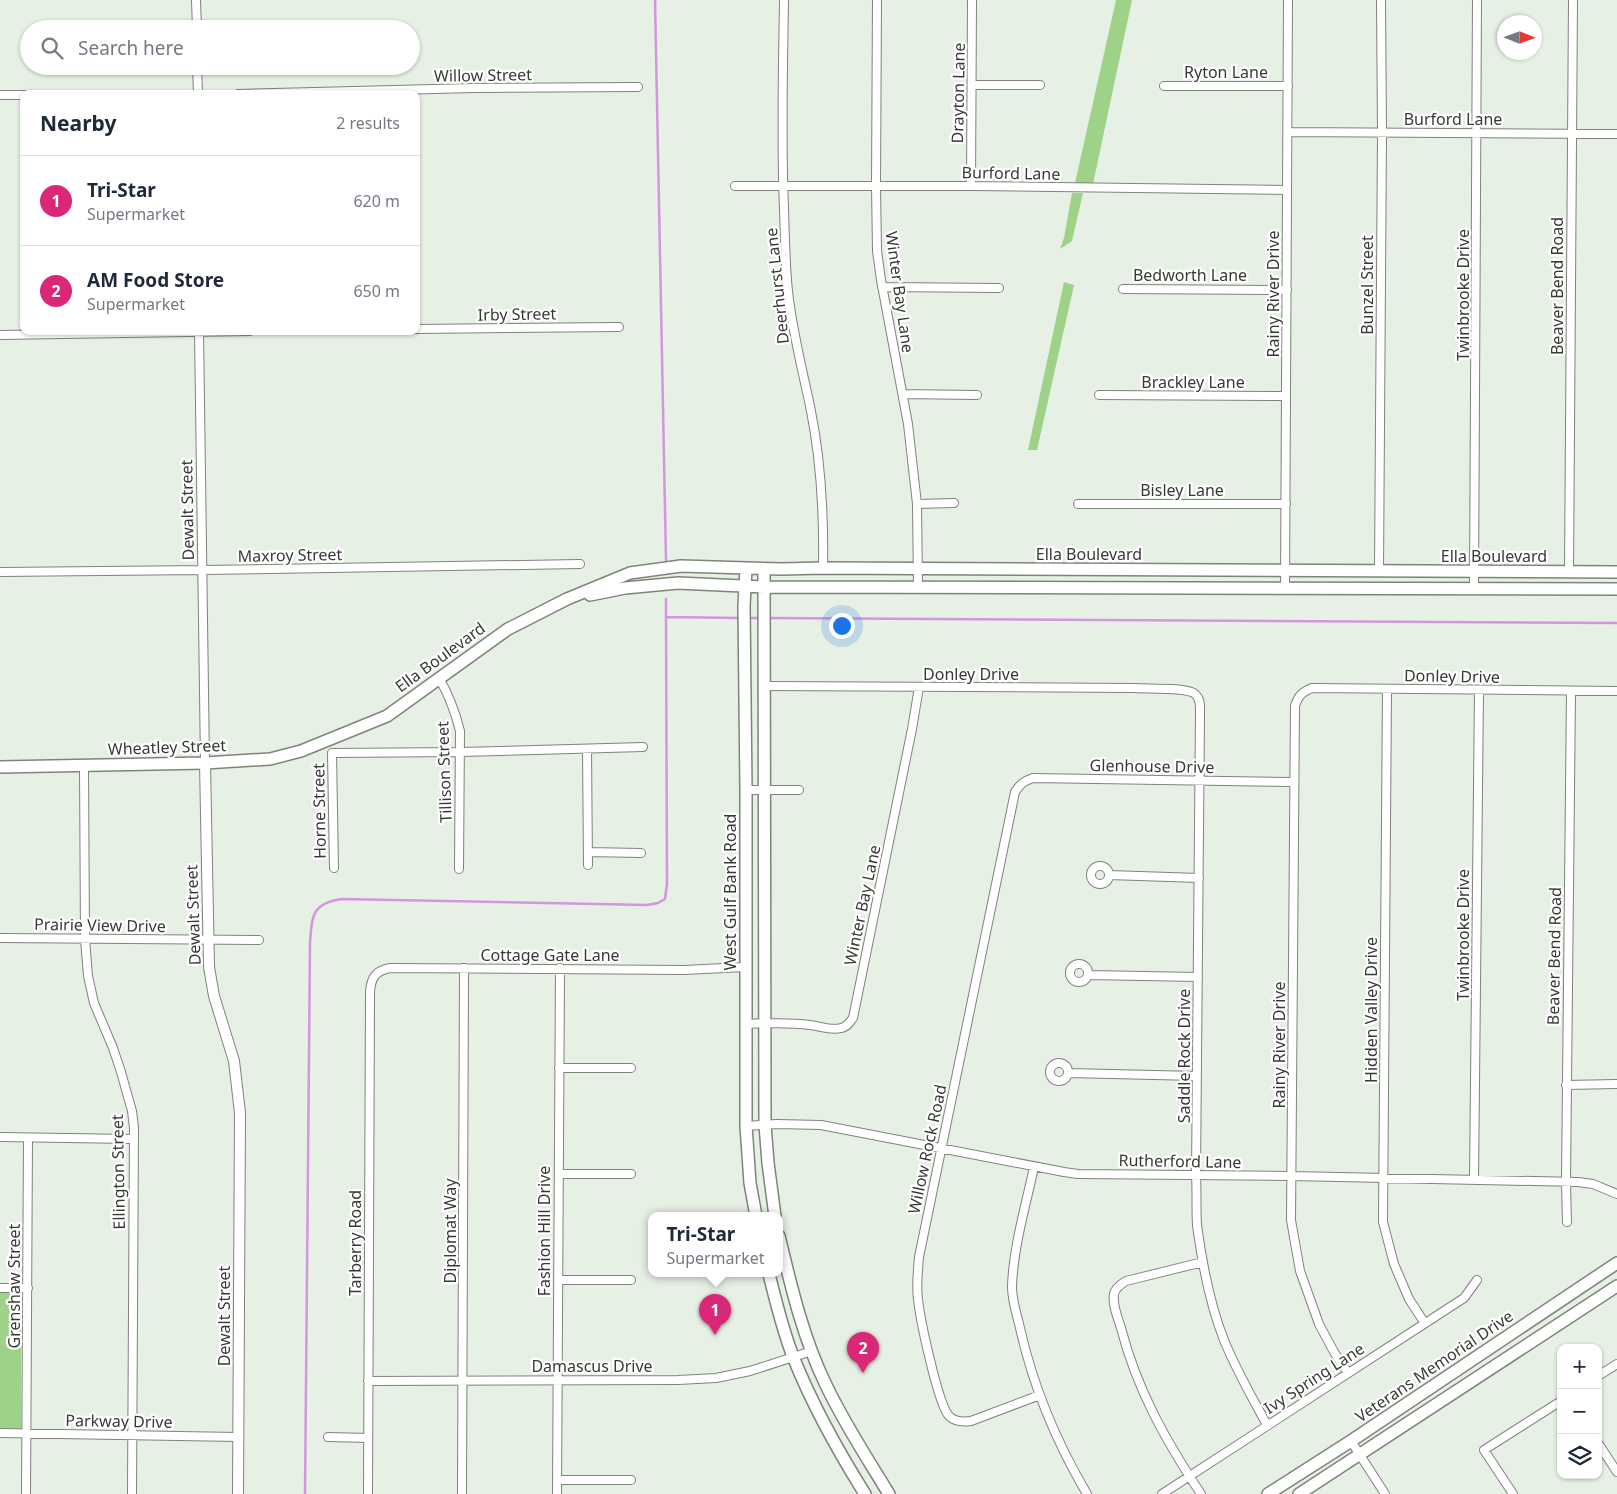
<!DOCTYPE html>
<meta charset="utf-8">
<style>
body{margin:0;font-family:"Noto Sans",sans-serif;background:#f2f2f3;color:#1f2937}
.controls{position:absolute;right:15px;bottom:15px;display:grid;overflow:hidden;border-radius:10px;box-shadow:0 1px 4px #0004}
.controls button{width:45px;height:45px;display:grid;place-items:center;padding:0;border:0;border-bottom:1px solid #e0e1e3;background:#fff;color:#1f2937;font:25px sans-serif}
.compass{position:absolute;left:1497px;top:15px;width:45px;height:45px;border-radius:50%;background:#fff;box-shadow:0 1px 4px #0004;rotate:91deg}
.you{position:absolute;left:841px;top:625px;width:18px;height:18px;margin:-12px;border:4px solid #fff;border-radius:50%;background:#1a73e8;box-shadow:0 0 0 8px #1a73e833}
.badge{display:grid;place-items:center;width:32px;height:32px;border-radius:50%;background:#db2777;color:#fff;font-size:16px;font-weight:700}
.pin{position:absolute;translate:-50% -41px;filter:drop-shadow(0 1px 2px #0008)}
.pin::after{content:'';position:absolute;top:26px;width:18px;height:15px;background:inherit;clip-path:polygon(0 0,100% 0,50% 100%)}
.popup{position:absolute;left:648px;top:1212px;width:135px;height:65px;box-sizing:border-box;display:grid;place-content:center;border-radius:10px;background:#fff;filter:drop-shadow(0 1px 4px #0005);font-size:16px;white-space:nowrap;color:#747a83}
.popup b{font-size:19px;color:#1f2937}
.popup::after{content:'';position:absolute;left:50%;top:100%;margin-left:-10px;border:10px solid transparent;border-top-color:#fff}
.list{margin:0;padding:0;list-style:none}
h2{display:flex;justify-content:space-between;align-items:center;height:65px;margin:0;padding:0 20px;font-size:21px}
h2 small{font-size:16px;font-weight:400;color:#747a83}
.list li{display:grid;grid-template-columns:32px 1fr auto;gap:15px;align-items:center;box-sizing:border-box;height:90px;padding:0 20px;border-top:1px solid #e0e1e3}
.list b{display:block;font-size:19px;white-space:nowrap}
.list p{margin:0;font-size:16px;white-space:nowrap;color:#747a83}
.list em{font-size:16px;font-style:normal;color:#747a83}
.icon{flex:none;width:28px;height:28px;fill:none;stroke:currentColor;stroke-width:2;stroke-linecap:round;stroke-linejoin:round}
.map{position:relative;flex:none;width:1617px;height:1494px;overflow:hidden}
.search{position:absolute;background:#fff;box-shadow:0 1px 4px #0004;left:20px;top:20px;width:400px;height:55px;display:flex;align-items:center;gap:12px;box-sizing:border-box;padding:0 18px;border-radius:28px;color:#747a83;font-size:19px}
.panel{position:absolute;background:#fff;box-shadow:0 1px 4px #0004;left:20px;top:90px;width:400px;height:245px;border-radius:10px}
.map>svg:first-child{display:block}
</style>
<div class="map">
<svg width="1617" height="1494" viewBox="0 0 1617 1494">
<rect width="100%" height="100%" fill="#e7f0e4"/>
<path fill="#9ed288" d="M 1116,0 L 1132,0 L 1093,184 L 1075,183 Z
M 1072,193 L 1083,193 L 1072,241 L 1060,249 L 1064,238 Z
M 1064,282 L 1074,285 L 1037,450 L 1028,450 Z
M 0,1291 L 21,1291 L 21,1429 L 0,1428 Z"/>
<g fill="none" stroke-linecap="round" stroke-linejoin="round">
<path stroke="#d296dd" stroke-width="2.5" d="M 655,0 L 666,560
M 666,599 L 666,617
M 748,618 L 760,618
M 768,618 L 1617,623
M 305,1494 L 310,943 C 312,916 312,903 342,899 L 647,905 L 658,903 L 665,899 L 667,884 L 666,617 L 740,618"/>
<g stroke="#7d857a" stroke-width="10">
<path id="minor" d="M 196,0 L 197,29
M 784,0 C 783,69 781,139 784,208 C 785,236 785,263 788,291 C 792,330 802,368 810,406 C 821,459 824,513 823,568
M 877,0 L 876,186 L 877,251 L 881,280 L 908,424 L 917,504 L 918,586
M 197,66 L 198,94
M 972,85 L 1040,85
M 1164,86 L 1288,86
M 238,94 L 474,88 L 638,87
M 0,95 L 24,95
M 1288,132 L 1617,134
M 735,186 L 971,186 L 1287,190
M 971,186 L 972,0
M 882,287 L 999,288
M 1123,289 L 1287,290
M 416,329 L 619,327
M 199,331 L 205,763
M 0,335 L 250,331
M 903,394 L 977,395
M 1099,395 L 1286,396
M 917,504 L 954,503
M 1078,504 L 1286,504
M 1379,571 L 1382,133 L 1381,0
M 0,572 L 202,570 L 580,564
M 1569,572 L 1573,0
M 1285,588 L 1288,0
M 1474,589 L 1477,0
M 439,678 C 449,695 455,711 460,731 L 459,869
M 764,686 L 1135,688 C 1147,689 1188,687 1195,694 C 1201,699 1200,707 1200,713 L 1196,1175 C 1197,1192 1196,1209 1197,1225 C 1202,1262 1210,1305 1224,1340 C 1236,1370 1252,1397 1267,1425
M 1387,689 L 1383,1222 L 1394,1264 L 1409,1299 L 1424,1322
M 587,749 L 588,865
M 84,766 L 85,939 L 88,976 L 94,1003 L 113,1048 L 121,1072 L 132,1111 L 134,1128 L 132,1494
M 746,790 L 799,790
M 588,852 L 641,853
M1091 875a9 9 0 1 1 18 0a9 9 0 1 1-18 0Z
M 334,868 L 332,753 L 460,752 L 643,747
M 1109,875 L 1199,878
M 0,938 L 259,940
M1070 973a9 9 0 1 1 18 0a9 9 0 1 1-18 0Z
M 1088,975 L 1198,977
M 746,1024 C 767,1023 789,1022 810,1025 C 820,1026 831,1031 841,1028 C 847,1027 849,1023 853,1018 L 912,729 L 919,687
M1050 1072a9 9 0 1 1 18 0a9 9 0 1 1-18 0Z
M 559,1068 L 631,1068
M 1068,1073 L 1197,1076
M 1566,1085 L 1617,1084
M 746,1126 L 777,1124 L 821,1125 L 1064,1172 L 1078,1174 L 1291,1176 L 1578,1182 L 1593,1184 L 1617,1194
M 0,1137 L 134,1139
M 1034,1167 C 1026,1205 1013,1248 1012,1287 C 1012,1301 1017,1315 1020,1328 C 1033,1386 1057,1443 1087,1494
M 559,1174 L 631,1174
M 1474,1180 L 1479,691
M 1567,1222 L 1566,1182 L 1571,691
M 558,1280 L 631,1280
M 0,1288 L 28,1288
M 1348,1373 L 1334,1352 L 1319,1324 L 1300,1271 L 1291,1220 L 1295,706 C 1298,696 1302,692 1312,688 L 1617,691
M 1598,1376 L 1617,1364
M 368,1381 L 678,1380 L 716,1378 L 750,1371 L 812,1351
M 1040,1395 L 971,1421 C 964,1422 955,1422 949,1416 C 938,1404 920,1319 918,1299 C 916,1285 918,1271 919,1257 L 1015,792 C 1020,784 1024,781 1033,778 L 1294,782
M 0,1433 L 238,1437
M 328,1437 L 368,1438
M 1351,1441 L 1385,1494
M 1598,1443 L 1617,1472
M 557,1480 L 631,1480
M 26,1494 L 28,1138
M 368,1494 L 370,992 C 371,978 375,971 390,968 L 684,970 L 745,967
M 462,1494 L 464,968
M 557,1494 L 560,968
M 1162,1494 L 1464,1298 L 1477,1280
M 1201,1494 C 1166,1441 1137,1390 1121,1328 C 1118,1318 1112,1305 1114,1294 C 1115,1288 1121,1284 1126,1281 L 1203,1262
M 1513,1494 L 1484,1450 L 1561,1401"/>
</g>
<g stroke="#7d857a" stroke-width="12">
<path id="tertiary" d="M 205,763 L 209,967 L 214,996 L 234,1061 L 240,1113 L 238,1494"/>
</g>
<g stroke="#7d857a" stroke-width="14">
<path id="secondary" d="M 746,568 L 744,606 L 746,790 L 746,1126 L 750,1183 L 756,1216
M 764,569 L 765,1125 L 768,1163 L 775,1216
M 590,595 L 625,588 L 678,583 L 764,587 L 1617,589
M 0,767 L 205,763 L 270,759 L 301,751 L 387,716 L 508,629 L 567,599 L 630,573 L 681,566 L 782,569 L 823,568 L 1617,572
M 779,1236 C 791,1286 803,1338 826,1385 C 844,1423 867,1458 889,1494
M 769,1274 C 776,1302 783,1332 794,1359 C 813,1406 838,1451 865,1494
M 1268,1494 L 1351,1441 L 1617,1263
M 1299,1494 L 1617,1286"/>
</g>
<use href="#minor" stroke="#fff" stroke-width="8"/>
<use href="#tertiary" stroke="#fff" stroke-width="10"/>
<use href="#secondary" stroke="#fff" stroke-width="11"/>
</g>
<g text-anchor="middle" stroke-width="4.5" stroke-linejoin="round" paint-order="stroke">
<g font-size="16" fill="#363a35" stroke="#fff">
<text x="1226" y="78">Ryton Lane</text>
<text transform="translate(483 75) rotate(-1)" y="6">Willow Street</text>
<text transform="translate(958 93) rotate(-89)" y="6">Drayton Lane</text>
<text x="1453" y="125">Burford Lane</text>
<text transform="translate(1011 173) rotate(1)" y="6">Burford Lane</text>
<text x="1190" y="281">Bedworth Lane</text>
<text transform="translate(1367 285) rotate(-90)" y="6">Bunzel Street</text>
<text transform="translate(777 286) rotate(-96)" y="6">Deerhurst Lane</text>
<text transform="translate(1557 286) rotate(-90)" y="6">Beaver Bend Road</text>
<text transform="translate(900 292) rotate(82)" y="6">Winter Bay Lane</text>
<text transform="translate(1273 294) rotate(-90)" y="6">Rainy River Drive</text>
<text transform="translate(1463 295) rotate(-90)" y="6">Twinbrooke Drive</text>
<text transform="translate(517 314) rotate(-1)" y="6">Irby Street</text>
<text x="1193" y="388">Brackley Lane</text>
<text x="1182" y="496">Bisley Lane</text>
<text transform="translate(187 510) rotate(-91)" y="6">Dewalt Street</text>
<text x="1089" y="560">Ella Boulevard</text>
<text transform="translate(290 555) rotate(-1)" y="6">Maxroy Street</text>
<text x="1494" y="562">Ella Boulevard</text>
<text transform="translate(440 657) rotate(-36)" y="6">Ella Boulevard</text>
<text x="971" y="680">Donley Drive</text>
<text transform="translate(1452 676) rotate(1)" y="6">Donley Drive</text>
<text transform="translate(167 747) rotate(-2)" y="6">Wheatley Street</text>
<text transform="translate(1152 766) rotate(1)" y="6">Glenhouse Drive</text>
<text transform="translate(444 772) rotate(-92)" y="6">Tillison Street</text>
<text transform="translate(319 811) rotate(-91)" y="6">Horne Street</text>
<text transform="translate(730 892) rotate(-90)" y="6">West Gulf Bank Road</text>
<text transform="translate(862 905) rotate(-78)" y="6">Winter Bay Lane</text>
<text transform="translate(193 915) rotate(-92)" y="6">Dewalt Street</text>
<text transform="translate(100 925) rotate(1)" y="6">Prairie View Drive</text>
<text transform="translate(1463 935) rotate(-90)" y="6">Twinbrooke Drive</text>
<text x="550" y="961">Cottage Gate Lane</text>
<text transform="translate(1554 956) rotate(-89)" y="6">Beaver Bend Road</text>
<text transform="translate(1371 1010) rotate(-90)" y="6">Hidden Valley Drive</text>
<text transform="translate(1279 1045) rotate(-90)" y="6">Rainy River Drive</text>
<text transform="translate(1184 1056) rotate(-90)" y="6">Saddle Rock Drive</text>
<text transform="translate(927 1149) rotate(-78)" y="6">Willow Rock Road</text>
<text transform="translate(1180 1161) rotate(1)" y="6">Rutherford Lane</text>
<text transform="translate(118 1172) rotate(-91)" y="6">Ellington Street</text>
<text transform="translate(450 1231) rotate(-90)" y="6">Diplomat Way</text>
<text transform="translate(544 1231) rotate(-90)" y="6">Fashion Hill Drive</text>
<text transform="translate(355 1243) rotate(-90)" y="6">Tarberry Road</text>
<text transform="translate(14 1286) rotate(-90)" y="6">Grenshaw Street</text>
<text transform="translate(224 1316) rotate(-90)" y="6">Dewalt Street</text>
<text x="592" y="1372">Damascus Drive</text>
<text transform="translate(1434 1366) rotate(-34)" y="6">Veterans Memorial Drive</text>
<text transform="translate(1314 1378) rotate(-33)" y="6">Ivy Spring Lane</text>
<text transform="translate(119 1421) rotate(1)" y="6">Parkway Drive</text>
</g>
</g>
</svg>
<div class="controls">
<button>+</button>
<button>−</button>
<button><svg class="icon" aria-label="layers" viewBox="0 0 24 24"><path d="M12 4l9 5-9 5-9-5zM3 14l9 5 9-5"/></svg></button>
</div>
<svg class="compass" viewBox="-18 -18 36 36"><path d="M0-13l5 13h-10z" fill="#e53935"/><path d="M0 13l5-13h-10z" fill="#747a83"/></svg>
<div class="you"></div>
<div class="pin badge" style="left:715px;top:1335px">1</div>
<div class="popup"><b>Tri-Star</b>Supermarket</div>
<div class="pin badge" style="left:863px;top:1373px">2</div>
<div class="search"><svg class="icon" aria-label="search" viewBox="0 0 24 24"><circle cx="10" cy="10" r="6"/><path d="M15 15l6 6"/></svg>Search here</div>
<section class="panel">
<h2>Nearby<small>2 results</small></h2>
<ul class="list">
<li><span class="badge">1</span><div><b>Tri-Star</b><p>Supermarket</p></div><em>620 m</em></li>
<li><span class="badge">2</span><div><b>AM Food Store</b><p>Supermarket</p></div><em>650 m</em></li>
</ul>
</section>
</div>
